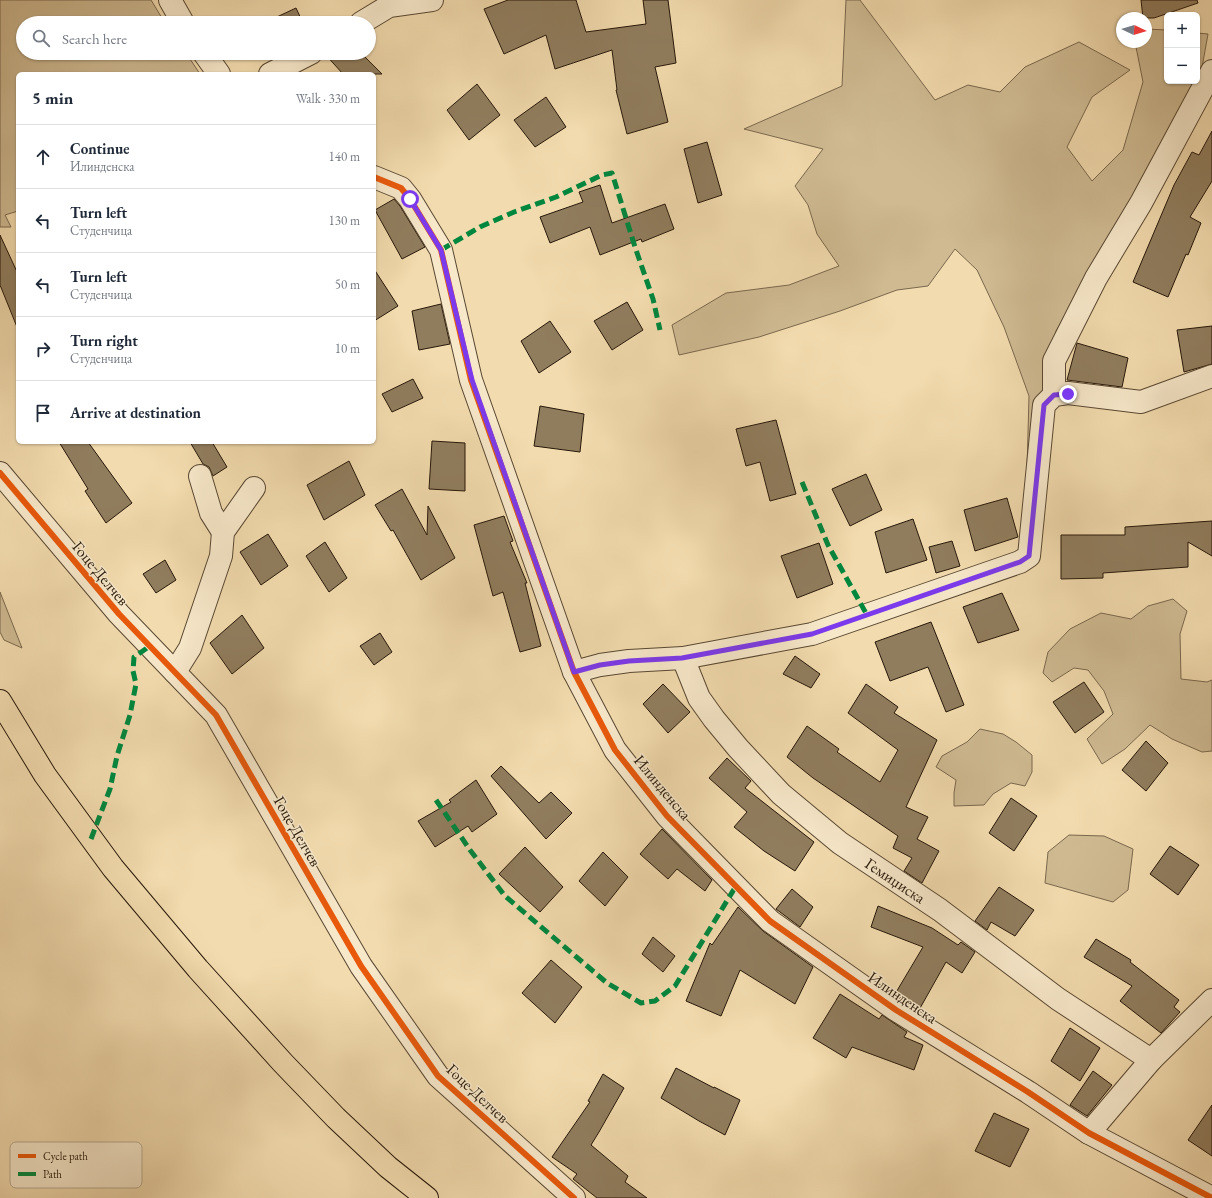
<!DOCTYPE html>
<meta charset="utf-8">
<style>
body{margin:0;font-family:"EB Garamond",serif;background:#f2f2f3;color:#1f2937}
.controls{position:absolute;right:12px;top:12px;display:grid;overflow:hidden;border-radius:6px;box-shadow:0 1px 3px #0004}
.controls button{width:36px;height:36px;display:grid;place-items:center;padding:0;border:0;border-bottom:1px solid #e0e1e3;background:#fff;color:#1f2937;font:20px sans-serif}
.compass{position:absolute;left:1116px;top:12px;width:36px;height:36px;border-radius:50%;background:#fff;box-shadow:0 1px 3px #0004;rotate:94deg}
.stop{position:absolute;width:12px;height:12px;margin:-9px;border:3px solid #7c3aed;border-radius:50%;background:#fff}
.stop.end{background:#7c3aed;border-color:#fff;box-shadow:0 1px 4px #0008}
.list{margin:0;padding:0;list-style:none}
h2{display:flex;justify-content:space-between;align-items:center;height:52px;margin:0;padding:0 16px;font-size:17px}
h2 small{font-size:13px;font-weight:400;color:#747a83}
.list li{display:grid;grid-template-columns:26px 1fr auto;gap:12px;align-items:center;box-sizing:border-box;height:64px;padding:0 16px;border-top:1px solid #e0e1e3}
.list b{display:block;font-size:15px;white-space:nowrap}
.list p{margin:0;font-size:13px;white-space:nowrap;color:#747a83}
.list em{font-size:13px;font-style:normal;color:#747a83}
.icon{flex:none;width:22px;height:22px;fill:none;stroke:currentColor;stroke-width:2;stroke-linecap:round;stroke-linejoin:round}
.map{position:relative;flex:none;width:1212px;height:1198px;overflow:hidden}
.search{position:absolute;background:#fff;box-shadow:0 1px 3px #0004;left:16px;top:16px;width:360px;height:44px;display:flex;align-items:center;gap:10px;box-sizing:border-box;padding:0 14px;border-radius:22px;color:#747a83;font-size:15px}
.panel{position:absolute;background:#fff;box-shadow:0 1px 3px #0004;left:16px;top:72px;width:360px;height:372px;border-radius:6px}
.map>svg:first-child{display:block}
</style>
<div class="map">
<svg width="1212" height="1198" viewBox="0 0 1212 1198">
<rect width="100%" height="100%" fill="#f2dbae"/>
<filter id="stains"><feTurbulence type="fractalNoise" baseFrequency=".005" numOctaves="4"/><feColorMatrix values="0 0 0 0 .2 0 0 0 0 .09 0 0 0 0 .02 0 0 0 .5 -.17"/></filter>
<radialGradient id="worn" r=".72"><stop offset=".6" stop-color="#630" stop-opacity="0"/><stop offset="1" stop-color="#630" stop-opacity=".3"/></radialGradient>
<path fill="#cfba92" stroke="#7a684d" d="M 0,0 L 151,0 L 165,23 L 23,23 L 23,53 L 186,53 L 200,74 L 18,74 L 18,211 L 5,215 L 11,227 L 0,227 Z
M 846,0 L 860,0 L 935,100 L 968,85 L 1000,92 L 1025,67 L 1079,42 L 1130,70 L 1092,97 L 1067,147 L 1092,181 L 1123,150 L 1143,82 L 1135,42 L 1146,42 L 1146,29 L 1167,30 L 1167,81 L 1197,81 L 1122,218 L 1056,331 L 1027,469 L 1029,396 L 1004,327 L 977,270 L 955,249 L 928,286 L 897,290 L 840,311 L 759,337 L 679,355 L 672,325 L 726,293 L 789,285 L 839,266 L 817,234 L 808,205 L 795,186 L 823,149 L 744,129 L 842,86 Z
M 1197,33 L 1208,34 L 1201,73 L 1197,80 Z
M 0,592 L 22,648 L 4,640 L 0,632 Z
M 1173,599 L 1187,611 L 1180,634 L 1181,679 L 1207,682 L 1212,680 L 1212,751 L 1202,752 L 1172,739 L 1150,725 L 1125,749 L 1102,764 L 1087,739 L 1113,714 L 1104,691 L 1088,670 L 1074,668 L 1052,682 L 1043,673 L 1048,652 L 1070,629 L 1101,613 L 1131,619 L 1148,606 Z
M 980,729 L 1003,734 L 1016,742 L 1032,755 L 1032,772 L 1025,786 L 1011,783 L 993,794 L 984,805 L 954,806 L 954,793 L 956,780 L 936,767 L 942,756 L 967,742 Z
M 1069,835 L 1104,836 L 1133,849 L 1128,890 L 1113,902 L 1045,883 L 1048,852 Z"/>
<path fill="#907d5e" stroke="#261708" d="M 508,0 L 576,0 L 586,32 L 646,24 L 643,0 L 668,0 L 676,63 L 655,67 L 668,122 L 627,134 L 616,90 L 617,90 L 612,50 L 555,69 L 546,35 L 504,54 L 484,9 Z
M 1141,0 L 1197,0 L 1198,3 L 1154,18 L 1143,18 Z
M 296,8 L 303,23 L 264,23 Z
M 324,53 L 361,53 L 382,74 L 343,74 Z
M 477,84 L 500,115 L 469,140 L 447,110 Z
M 546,97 L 566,127 L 535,147 L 514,120 Z
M 1212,131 L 1212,181 L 1190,217 L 1201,223 L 1188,255 L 1186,254 L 1168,297 L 1133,282 L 1174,185 L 1192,152 L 1199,155 Z
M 707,142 L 722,195 L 698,203 L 684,149 Z
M 600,185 L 612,223 L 665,204 L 674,229 L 642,242 L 641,239 L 600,255 L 590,227 L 550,243 L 540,217 L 583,202 L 579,192 Z
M 394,199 L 400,206 L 425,247 L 402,259 L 375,210 Z
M 0,235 L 18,274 L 17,327 L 0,285 Z
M 374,269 L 398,306 L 374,321 Z
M 627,302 L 643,330 L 612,350 L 594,321 Z
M 441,304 L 450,344 L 419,350 L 412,311 Z
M 550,321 L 571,352 L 539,373 L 521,341 Z
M 1212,326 L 1212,364 L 1184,372 L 1177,330 Z
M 1077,343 L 1128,358 L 1122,387 L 1067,380 Z
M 413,379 L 423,398 L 392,412 L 382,394 Z
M 540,406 L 584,414 L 580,452 L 534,446 Z
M 776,420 L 796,494 L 770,501 L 760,462 L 746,466 L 736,429 Z
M 432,441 L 465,443 L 465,491 L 429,489 Z
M 59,442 L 88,442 L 132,503 L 106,523 L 85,491 L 88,489 Z
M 190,442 L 212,442 L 227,467 L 213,476 L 209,467 L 203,464 Z
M 349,461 L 365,495 L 324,520 L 307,485 Z
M 866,474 L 882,510 L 850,526 L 832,489 Z
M 402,489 L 427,535 L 428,506 L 455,558 L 421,580 L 393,530 L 391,531 L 375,505 Z
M 1007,498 L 1018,537 L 975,551 L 964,510 Z
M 504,516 L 513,541 L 510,542 L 527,583 L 525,583 L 541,646 L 520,652 L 503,592 L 493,596 L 474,525 Z
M 913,519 L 927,560 L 886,573 L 875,532 Z
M 1212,521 L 1212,556 L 1188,542 L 1188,567 L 1103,573 L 1103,578 L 1061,579 L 1061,535 L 1125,535 L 1125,527 Z
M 268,534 L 288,566 L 261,585 L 240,552 Z
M 952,541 L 960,566 L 936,573 L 929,547 Z
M 325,542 L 347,578 L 329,592 L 306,556 Z
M 819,543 L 833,584 L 797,598 L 781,556 Z
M 165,560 L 176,580 L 156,593 L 143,574 Z
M 1002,593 L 1019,630 L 978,643 L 963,607 Z
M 242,615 L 264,648 L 232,674 L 210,643 Z
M 931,622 L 964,705 L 946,712 L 928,667 L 890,681 L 875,642 Z
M 380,633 L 392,652 L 374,665 L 360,646 Z
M 795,656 L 820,674 L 811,688 L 783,674 Z
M 1084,682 L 1104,712 L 1075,733 L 1053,702 Z
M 663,684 L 690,712 L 668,733 L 643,704 Z
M 866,684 L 898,707 L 894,713 L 937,740 L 906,807 L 928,817 L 917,839 L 939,851 L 922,883 L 904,871 L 912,858 L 893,848 L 898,836 L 813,778 L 787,757 L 807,726 L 839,749 L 837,752 L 880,782 L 898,750 L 848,713 Z
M 1146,741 L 1168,763 L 1146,791 L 1122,770 Z
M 727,758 L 751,781 L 745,788 L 814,842 L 795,871 L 764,851 L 734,827 L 747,812 L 709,778 Z
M 501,766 L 539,803 L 551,792 L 572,813 L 546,839 L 491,776 Z
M 476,780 L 497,814 L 472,832 L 468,826 L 435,847 L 418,821 L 451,802 L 449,800 Z
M 1011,798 L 1037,816 L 1014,851 L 989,833 Z
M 662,829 L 712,880 L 705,891 L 677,869 L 668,879 L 640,854 Z
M 1170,846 L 1199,865 L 1178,895 L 1150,874 Z
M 525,847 L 563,887 L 540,912 L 499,874 Z
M 603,852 L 628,877 L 605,906 L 579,881 Z
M 999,887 L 1034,910 L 1015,936 L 991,922 L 987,930 L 975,921 Z
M 792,889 L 813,907 L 800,927 L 776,909 Z
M 878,906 L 932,928 L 958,945 L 961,942 L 975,952 L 962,973 L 946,962 L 919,1010 L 895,994 L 923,947 L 871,927 Z
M 738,907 L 763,931 L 813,967 L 795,1004 L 740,970 L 721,1016 L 686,1001 L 710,943 L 712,945 Z
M 653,937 L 675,956 L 663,972 L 642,954 Z
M 1096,939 L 1131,960 L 1130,962 L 1179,1000 L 1174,1007 L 1180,1012 L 1161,1033 L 1120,1001 L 1132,986 L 1084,957 Z
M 551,960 L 582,987 L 555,1023 L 522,993 Z
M 840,994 L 879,1019 L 882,1015 L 907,1032 L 904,1037 L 923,1045 L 914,1070 L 852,1047 L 846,1058 L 813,1038 Z
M 1070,1028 L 1100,1048 L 1080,1081 L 1051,1061 Z
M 676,1068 L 714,1088 L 714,1087 L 740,1100 L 725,1135 L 699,1121 L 661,1098 Z
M 1093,1071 L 1112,1085 L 1087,1116 L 1070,1105 Z
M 603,1074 L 624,1088 L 599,1132 L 591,1145 L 628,1176 L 625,1182 L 647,1198 L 597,1198 L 573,1179 L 577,1174 L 552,1157 L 590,1102 L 588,1101 Z
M 1212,1105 L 1212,1156 L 1188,1140 Z
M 994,1113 L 1029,1129 L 1010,1167 L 975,1151 Z"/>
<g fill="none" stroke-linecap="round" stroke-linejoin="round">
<g stroke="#594832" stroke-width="24">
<g id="minor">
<path d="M 170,0 L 183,23"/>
<path d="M 361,23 L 389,6 L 432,0"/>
<path d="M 204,53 L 219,74"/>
<path d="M 270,74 L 311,53"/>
<path d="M 374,177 L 401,188 L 410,199 L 441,250 L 471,380 L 574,672 L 615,750 L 667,816 L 770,921 L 896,1010 L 1028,1092 L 1089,1133 L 1212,1198"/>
<path d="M 1054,395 L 1054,361 L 1096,278 L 1141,203 L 1212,71"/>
<path d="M 0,473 L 119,614 L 216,715 L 361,966 L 438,1076 L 574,1198"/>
<path d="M 200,476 L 211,513 L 223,532"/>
<path id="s1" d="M 683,658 L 699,698 L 714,719 L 738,748 L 781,794 L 840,843 L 940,910 L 1058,999 L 1151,1060"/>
<path d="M 175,672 L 190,648 L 221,556 L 223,532 L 254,488"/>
<path d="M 574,672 L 600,665 L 629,661 L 683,658 L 812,634 L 1020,562 L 1029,556 L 1044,405 L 1054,395 L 1068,393 L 1141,402 L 1212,376"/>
<path d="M 1089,1133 L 1151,1060 L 1212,1000"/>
</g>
</g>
<g stroke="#261708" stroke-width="24">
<path id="major" d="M 0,701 L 45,775 L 113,868 L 198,969 L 283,1063 L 336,1118 L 388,1167 L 427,1198"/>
</g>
<use href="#minor" stroke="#f7e8ca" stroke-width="22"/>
<use href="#major" stroke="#f2dbae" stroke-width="22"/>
<path stroke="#00873e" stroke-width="5" stroke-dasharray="10 5" stroke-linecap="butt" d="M 441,250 L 480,227 L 514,212 L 556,197 L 602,175 L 612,173 L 635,247 L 653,299 L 660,330
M 802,482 L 828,545 L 867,615
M 436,800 L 470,850 L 505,896 L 607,983 L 641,1003 L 655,1001 L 675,986 L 736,886
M 91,839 L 110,789 L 117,756 L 130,715 L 136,684 L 133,671 L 134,657 L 150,646"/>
<g stroke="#f7e8ca" stroke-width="8">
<path id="cycleway" d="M 374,177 L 401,188 L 410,199 L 441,250 L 471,380 L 574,672 L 615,750 L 667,816 L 770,921 L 896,1010 L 1028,1092 L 1089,1133 L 1212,1198
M 0,473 L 119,614 L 216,715 L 361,966 L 438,1076 L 574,1198"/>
</g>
<use href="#cycleway" stroke="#e8590c" stroke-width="6"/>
</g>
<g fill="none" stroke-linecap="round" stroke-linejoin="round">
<path stroke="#7c3aed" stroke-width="5" d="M 410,199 L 441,250 L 472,380 L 574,672 L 600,665 L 629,661 L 682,658 L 812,634 L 1020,562 L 1029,556 L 1044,405 L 1054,395 L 1068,394"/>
</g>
<g text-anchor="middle" stroke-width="3" stroke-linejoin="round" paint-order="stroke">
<g font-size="16" fill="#261708" stroke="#f7e8ca">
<text transform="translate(101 573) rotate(50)" y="6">Гоце Делчев</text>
<text transform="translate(663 787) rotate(50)" y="6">Илинденска</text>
<text transform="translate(298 831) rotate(60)" y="6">Гоце Делчев</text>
<text dy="6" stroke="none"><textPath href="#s1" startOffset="313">Гемиџиска</textPath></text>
<text transform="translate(903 997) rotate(34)" y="6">Илинденска</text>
<text transform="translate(478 1093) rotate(43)" y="6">Гоце Делчев</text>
</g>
</g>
<rect x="10" y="1142" width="132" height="46" rx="6" fill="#f7e8ca" stroke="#b8a990" stroke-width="1"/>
<rect x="18" y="1154" width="18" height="4" fill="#e8590c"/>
<rect x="18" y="1172" width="18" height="4" fill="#00873e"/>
<g font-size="11" fill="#261708">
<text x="43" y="1160">Cycle path</text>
<text x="43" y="1178">Path</text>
</g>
<rect width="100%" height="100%" filter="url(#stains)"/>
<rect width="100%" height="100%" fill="url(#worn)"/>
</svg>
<div class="controls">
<button>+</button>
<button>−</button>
</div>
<svg class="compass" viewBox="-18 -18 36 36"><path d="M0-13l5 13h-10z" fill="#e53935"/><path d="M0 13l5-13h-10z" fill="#747a83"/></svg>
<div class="stop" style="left:410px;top:199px"></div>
<div class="stop end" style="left:1068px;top:394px"></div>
<div class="search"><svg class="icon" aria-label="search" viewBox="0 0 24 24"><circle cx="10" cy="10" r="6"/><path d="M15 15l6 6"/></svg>Search here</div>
<section class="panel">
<h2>5 min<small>Walk · 330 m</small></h2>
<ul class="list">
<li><svg class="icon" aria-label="ahead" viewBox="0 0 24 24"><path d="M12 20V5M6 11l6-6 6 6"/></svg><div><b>Continue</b><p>Илинденска</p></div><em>140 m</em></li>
<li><svg class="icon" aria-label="left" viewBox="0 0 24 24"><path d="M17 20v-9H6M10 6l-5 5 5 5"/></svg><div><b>Turn left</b><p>Студенчица</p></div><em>130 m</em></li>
<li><svg class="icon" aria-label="left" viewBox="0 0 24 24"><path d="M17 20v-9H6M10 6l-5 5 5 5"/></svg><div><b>Turn left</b><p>Студенчица</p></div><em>50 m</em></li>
<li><svg class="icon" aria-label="right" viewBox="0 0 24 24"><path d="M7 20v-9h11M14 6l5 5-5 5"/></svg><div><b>Turn right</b><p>Студенчица</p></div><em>10 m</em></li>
<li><svg class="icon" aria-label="arrive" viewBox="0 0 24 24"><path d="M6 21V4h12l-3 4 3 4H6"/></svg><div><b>Arrive at destination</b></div></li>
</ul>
</section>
</div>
